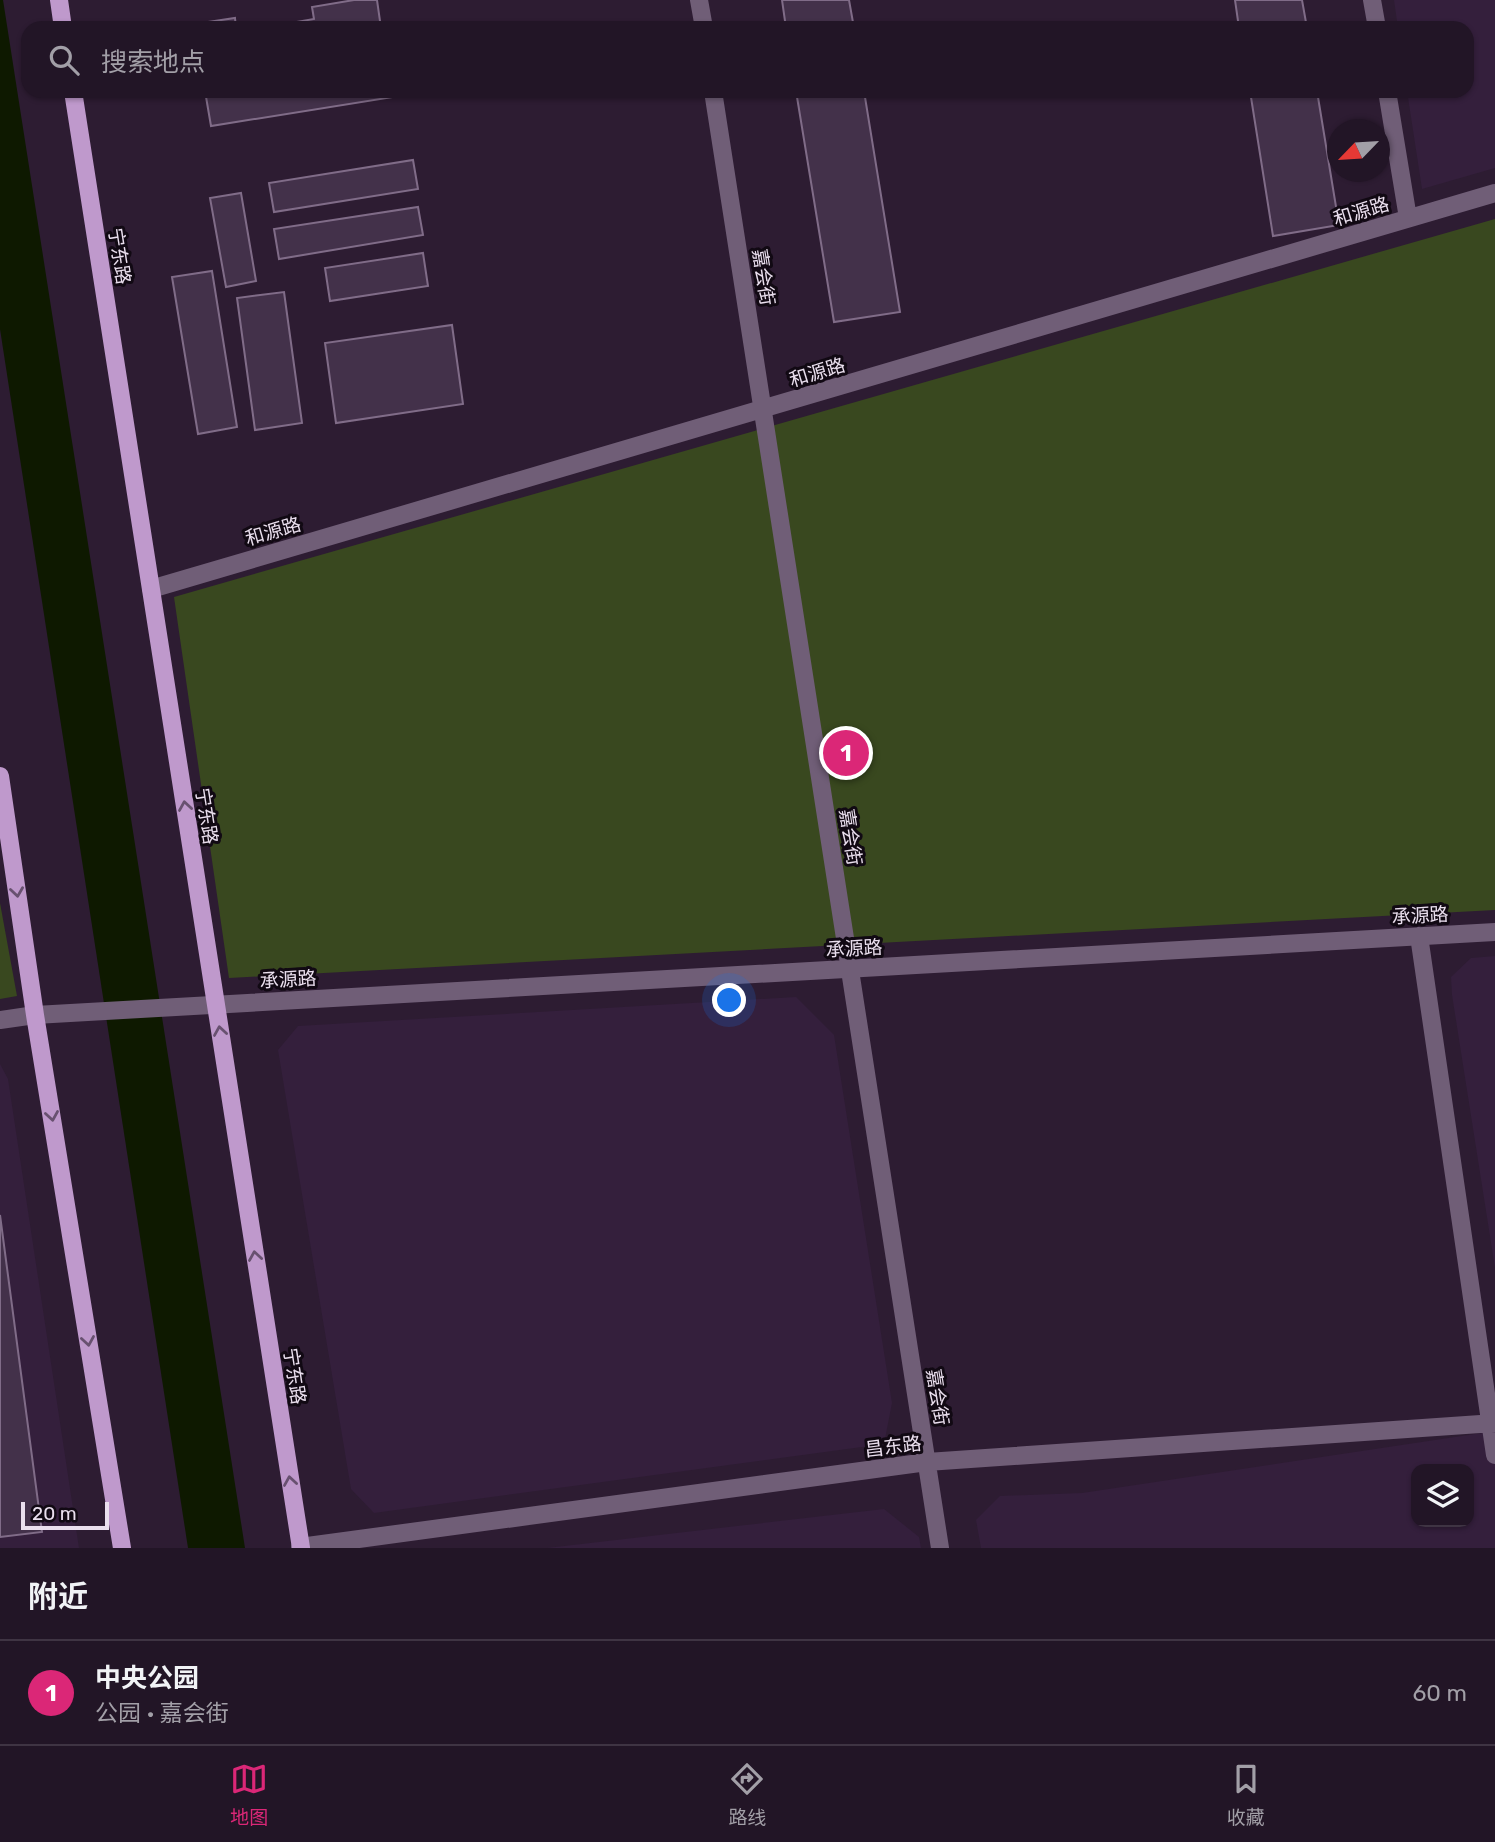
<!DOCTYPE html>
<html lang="zh">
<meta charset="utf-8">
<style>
body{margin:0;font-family:Rubik,"Noto Sans SC",sans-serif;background:#2e2232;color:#f1f3f6}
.controls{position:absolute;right:21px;bottom:21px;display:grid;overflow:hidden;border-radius:14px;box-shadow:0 2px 5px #0004}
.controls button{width:63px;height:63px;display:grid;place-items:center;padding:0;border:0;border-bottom:2px solid #3f3443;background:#221526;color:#f1f3f6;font:35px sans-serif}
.compass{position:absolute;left:1327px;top:119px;width:63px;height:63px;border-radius:50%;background:#221526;box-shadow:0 2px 5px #0004;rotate:245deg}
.scale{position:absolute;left:21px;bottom:18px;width:88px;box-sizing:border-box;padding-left:7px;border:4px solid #eadfee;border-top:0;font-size:19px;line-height:24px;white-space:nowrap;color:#eadfee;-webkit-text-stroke:5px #110913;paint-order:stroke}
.you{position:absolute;left:730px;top:1001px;width:24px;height:24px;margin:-18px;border:5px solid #fff;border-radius:50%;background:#1a73e8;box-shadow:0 0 0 10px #1a73e833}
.badge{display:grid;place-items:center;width:46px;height:46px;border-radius:50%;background:#db2777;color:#fff;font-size:23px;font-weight:700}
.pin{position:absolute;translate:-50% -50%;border:4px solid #fff;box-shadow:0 2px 7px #0006}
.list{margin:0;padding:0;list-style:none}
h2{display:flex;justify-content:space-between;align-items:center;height:91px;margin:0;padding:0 28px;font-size:30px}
h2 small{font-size:23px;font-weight:400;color:#a29fa7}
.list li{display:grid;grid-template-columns:46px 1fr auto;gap:21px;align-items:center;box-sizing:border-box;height:105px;padding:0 28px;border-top:2px solid #3f3443}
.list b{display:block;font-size:26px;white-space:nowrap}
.list p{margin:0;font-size:23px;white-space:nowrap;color:#a29fa7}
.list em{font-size:23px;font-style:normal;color:#a29fa7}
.icon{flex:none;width:38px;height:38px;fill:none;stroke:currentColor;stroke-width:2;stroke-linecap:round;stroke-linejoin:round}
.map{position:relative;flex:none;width:1495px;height:1548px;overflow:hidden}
.search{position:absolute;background:#221526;box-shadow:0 2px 5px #0004;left:21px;right:21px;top:21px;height:77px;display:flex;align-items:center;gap:18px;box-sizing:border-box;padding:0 24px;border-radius:21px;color:#a29fa7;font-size:26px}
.sheet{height:196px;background:#221526}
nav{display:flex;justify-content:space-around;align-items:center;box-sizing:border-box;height:98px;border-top:2px solid #3f3443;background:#221526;font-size:19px;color:#a29fa7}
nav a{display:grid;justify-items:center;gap:4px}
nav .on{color:#db2777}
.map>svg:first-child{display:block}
</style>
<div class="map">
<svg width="1495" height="1548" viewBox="0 0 1495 1548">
<rect width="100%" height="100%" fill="#2d1c32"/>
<path fill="#341f3c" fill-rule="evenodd" d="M 1394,0 L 1495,0 L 1495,168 L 1422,189 L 1407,91 L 1467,91 L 1467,28 L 1398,28 Z
M 1495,956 L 1495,1268 L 1452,995 L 1451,977 L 1471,958 Z
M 796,997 L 834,1035 L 892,1403 L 884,1444 L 374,1513 L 351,1489 L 278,1050 L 298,1026 Z
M 0,1064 L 8,1079 L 79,1548 L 0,1548 Z
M 1495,1431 L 1495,1548 L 981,1548 L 976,1520 L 1000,1496 L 1082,1493 ZM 1416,1469 L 1469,1469 L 1469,1522 L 1416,1522 Z
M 884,1509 L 919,1537 L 921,1548 L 547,1548 Z"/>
<path fill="#39481f" d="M 1495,219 L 1495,910 L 229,978 L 174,597 Z
M 0,903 L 17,996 L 0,999 Z"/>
<path fill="#0e1900" d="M 0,0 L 3,0 L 245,1548 L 188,1548 L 0,329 Z"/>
<path fill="#43314a" stroke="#806c88" stroke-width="2" d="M 354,0 L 377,0 L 381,28 L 262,28 L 314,19 L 312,7 Z
M 782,0 L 849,0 L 854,28 L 786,28 Z
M 1235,0 L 1302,0 L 1307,28 L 1239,28 Z
M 235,18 L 236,28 L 194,28 L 194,24 Z
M 205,91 L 392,91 L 393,97 L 211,126 Z
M 796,91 L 864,91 L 900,312 L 834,322 Z
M 1250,91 L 1317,91 L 1339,225 L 1273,236 Z
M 413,160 L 418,189 L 274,212 L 269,183 Z
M 241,193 L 256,281 L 226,287 L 210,198 Z
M 418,207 L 423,235 L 279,259 L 274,229 Z
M 423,253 L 428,286 L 330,301 L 325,268 Z
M 212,271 L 237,427 L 198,434 L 172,277 Z
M 284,292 L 302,423 L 255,430 L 237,298 Z
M 452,325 L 463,404 L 336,423 L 325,343 Z
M 0,1215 L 42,1532 L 0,1537 Z"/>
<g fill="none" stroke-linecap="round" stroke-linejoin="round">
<path stroke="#705e77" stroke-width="18" d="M 699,0 L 704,28
M 1372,0 L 1377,28
M 713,91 L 940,1548
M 1387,91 L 1408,218
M 151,589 L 1495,193
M 1419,936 L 1495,1455
M 0,1020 L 35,1015 L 1495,932
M 300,1547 L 927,1462 L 1495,1423"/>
<path stroke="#bf99cc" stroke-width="18" d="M 59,0 L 63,28
M 73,91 L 301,1548
M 0,776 L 35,1015 L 122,1548"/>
</g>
<defs><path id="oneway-chevron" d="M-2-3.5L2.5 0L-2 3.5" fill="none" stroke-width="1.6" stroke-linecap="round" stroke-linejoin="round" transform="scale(1.75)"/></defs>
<g stroke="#685170">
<use href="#oneway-chevron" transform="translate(185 806) rotate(-99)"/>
<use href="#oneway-chevron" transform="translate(17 892) rotate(82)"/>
<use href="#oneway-chevron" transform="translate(220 1031) rotate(-99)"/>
<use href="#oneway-chevron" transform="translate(52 1116) rotate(81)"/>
<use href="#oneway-chevron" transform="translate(255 1256) rotate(-99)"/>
<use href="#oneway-chevron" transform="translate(88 1341) rotate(81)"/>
<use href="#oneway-chevron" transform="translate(290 1481) rotate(-99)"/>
</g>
<g text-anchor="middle" stroke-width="6" stroke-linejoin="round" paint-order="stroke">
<g font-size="19" fill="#eadfee" stroke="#110913">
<text transform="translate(1361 211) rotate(-17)" y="7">和源路</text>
<text transform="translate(120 256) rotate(81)" y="7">宁东路</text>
<text transform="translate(764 277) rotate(81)" y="7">嘉会街</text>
<text transform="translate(817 372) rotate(-17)" y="7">和源路</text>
<text transform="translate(273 531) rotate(-16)" y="7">和源路</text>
<text transform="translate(207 816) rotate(81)" y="7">宁东路</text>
<text transform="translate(851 837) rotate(81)" y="7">嘉会街</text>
<text transform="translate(1420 915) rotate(-3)" y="7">承源路</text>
<text transform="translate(854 948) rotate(-3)" y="7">承源路</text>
<text transform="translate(288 979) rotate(-3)" y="7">承源路</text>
<text transform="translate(295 1376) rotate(81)" y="7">宁东路</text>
<text transform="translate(938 1397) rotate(81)" y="7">嘉会街</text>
<text transform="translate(893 1446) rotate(-7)" y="7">昌东路</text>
</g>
</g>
</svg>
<div class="controls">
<button><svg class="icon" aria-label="layers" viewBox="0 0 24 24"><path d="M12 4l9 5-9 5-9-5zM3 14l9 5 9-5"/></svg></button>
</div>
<svg class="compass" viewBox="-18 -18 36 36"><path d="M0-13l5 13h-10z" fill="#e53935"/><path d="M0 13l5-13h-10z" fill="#a29fa7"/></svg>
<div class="scale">20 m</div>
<div class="you"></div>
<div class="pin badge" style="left:846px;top:753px">1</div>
<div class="search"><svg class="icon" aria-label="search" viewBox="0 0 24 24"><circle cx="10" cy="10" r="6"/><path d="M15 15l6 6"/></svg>搜索地点</div>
</div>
<section class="sheet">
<h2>附近<small></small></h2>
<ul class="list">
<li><span class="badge">1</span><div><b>中央公园</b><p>公园 · 嘉会街</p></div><em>60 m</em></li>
</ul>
</section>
<nav>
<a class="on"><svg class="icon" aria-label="map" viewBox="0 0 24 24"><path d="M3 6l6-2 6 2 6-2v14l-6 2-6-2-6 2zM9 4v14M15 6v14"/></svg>地图</a>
<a><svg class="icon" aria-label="directions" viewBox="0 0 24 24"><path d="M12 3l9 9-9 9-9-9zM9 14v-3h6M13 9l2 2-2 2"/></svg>路线</a>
<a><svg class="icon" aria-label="saved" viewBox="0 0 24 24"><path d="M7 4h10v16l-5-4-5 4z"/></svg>收藏</a>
</nav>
